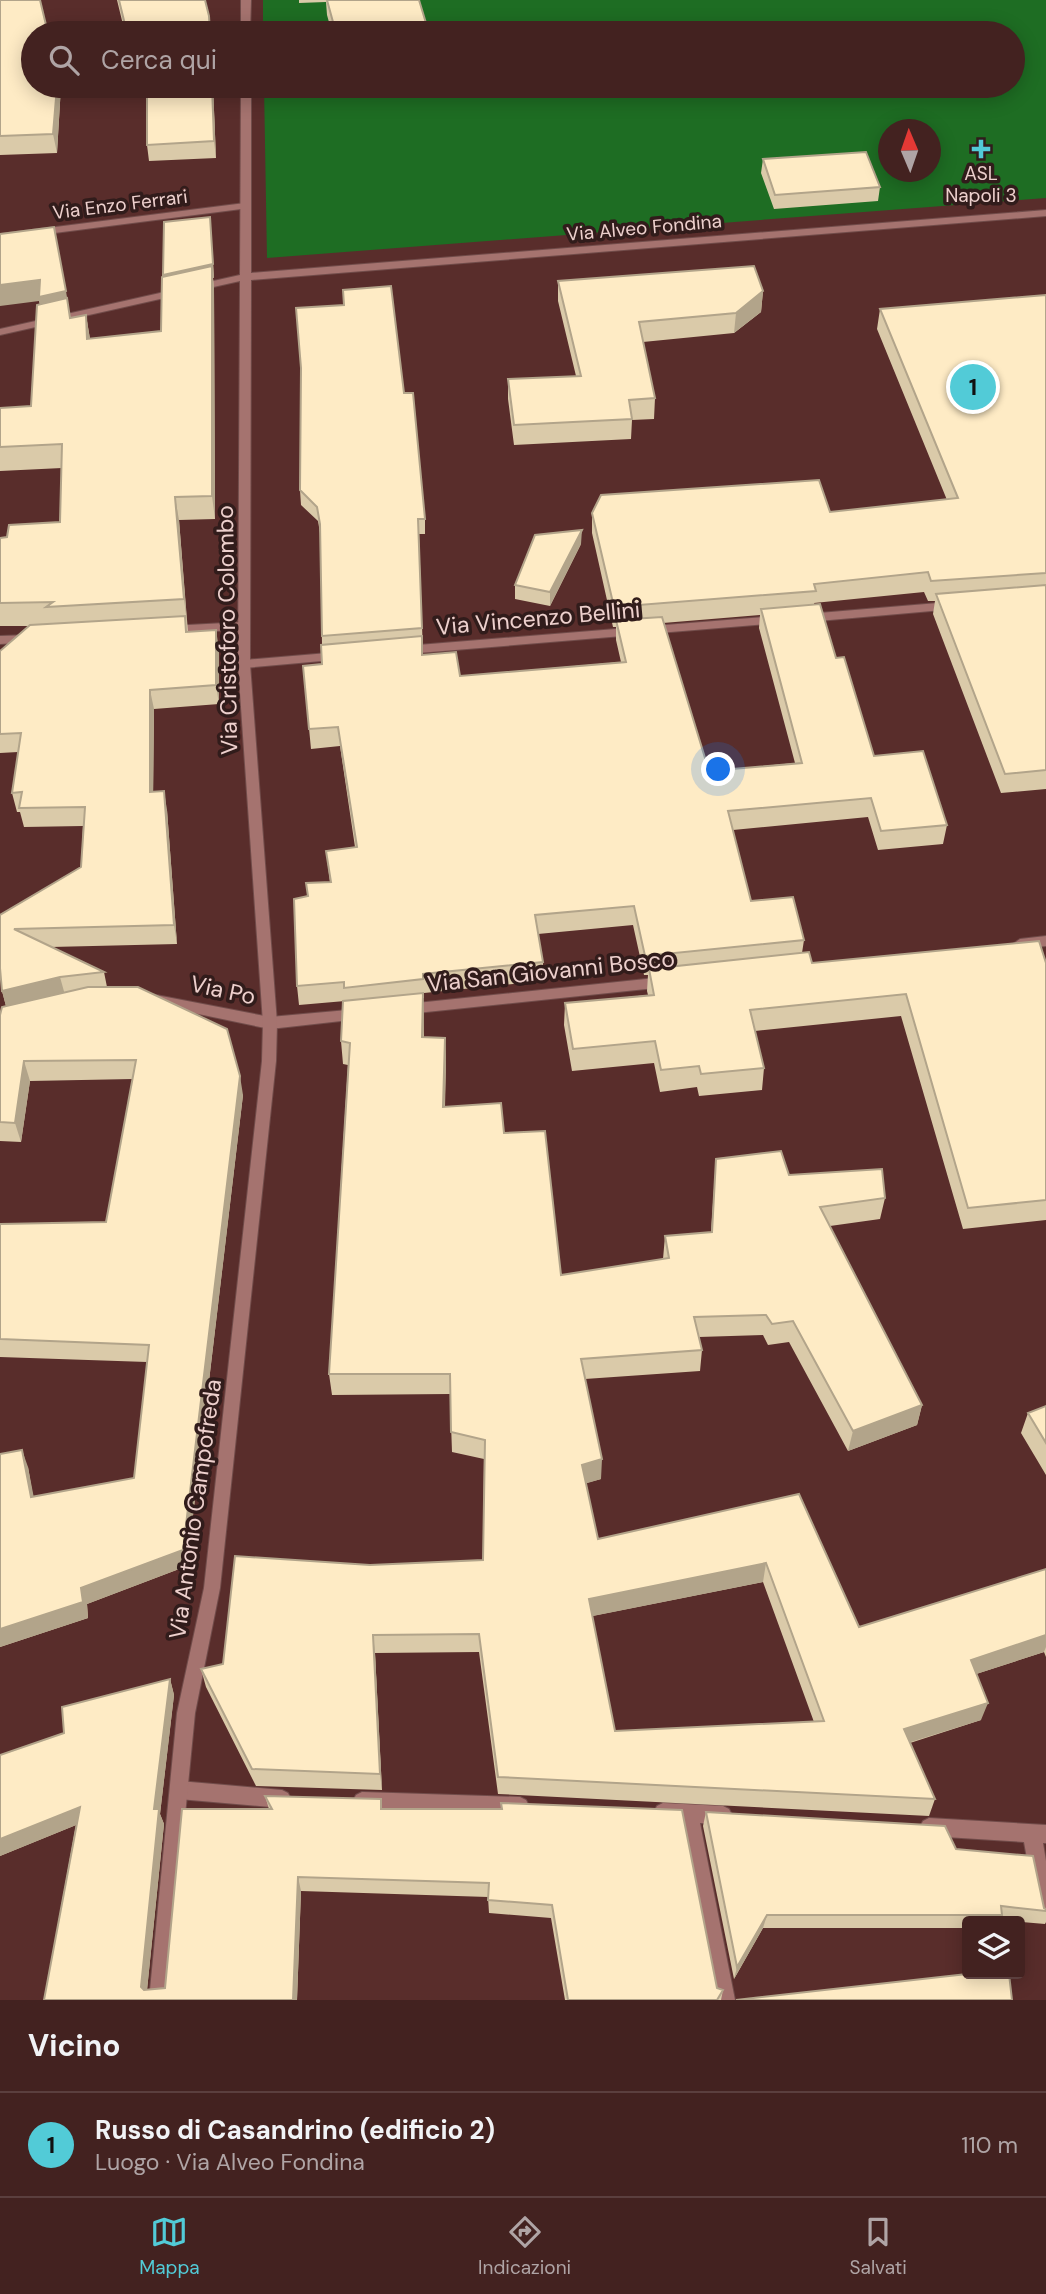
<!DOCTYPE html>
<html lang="it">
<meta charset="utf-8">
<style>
body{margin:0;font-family:"DM Sans",sans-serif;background:#4a2a29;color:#f1f3f6}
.controls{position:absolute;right:21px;bottom:21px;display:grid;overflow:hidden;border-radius:7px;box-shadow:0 4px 18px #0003}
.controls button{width:63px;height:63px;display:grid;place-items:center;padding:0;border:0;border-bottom:2px solid #5b3f3e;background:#432220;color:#f1f3f6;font:35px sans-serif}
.compass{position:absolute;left:878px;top:119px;width:63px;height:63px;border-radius:50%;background:#432220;box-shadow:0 4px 18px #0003;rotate:358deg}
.you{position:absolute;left:719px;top:770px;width:24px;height:24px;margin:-18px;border:5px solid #fff;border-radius:50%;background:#1a73e8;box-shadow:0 0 0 10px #1a73e833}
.badge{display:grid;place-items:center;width:46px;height:46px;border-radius:50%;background:#52cbd7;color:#111;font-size:23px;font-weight:700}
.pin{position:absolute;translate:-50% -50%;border:4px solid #fff;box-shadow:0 2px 7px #0006}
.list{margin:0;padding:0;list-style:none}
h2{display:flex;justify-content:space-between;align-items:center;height:91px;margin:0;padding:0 28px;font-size:30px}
h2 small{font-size:23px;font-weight:400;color:#afa4a5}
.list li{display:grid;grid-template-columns:46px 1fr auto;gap:21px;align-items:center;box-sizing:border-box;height:105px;padding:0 28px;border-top:2px solid #5b3f3e}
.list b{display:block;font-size:26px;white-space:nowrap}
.list p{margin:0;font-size:23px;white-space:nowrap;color:#afa4a5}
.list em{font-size:23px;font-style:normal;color:#afa4a5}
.icon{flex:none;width:38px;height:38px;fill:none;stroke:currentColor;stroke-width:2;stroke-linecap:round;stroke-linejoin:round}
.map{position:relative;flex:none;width:1046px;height:2000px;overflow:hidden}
.search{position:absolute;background:#432220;box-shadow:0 4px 18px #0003;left:21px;right:21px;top:21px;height:77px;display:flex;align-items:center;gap:18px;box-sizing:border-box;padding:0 24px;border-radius:38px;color:#afa4a5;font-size:26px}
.sheet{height:196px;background:#432220}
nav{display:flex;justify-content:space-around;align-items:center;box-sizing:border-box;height:98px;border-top:2px solid #5b3f3e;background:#432220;font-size:19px;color:#afa4a5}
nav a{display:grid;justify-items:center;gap:4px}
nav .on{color:#52cbd7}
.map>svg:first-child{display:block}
</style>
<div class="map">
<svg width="1046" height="2000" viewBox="0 0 1046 2000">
<rect width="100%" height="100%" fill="#592d2b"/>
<path fill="#1e6d23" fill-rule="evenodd" d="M 263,0 L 1046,0 L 1046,198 L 267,258 L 264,86 L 1013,86 L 1013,33 L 263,33 ZM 888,130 L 930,130 L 930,172 L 888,172 Z"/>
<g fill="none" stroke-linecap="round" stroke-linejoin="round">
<g stroke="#714c4a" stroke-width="2">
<path id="minor" d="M 245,203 L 249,204 L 249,208 L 0,240 L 0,234 Z
M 950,602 L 954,603 L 956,606 L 954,609 L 807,622 L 801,618 L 807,614 Z
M 776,616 L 782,620 L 780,623 L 406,654 L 400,650 L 406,646 Z
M 244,622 L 250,626 L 248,629 L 169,634 L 163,630 L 169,626 Z
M 30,635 L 36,639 L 34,642 L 0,644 L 0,636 Z
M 340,652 L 346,656 L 344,659 L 244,668 L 238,664 L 244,660 Z
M 1046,936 L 1046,946 L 1020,949 L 1013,944 L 1020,939 Z
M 665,977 L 670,978 L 672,982 L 670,986 L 665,987 L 407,1014 L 402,1013 L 400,1009 L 402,1005 L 407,1004 Z
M 151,994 L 270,1017 L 359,1009 L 364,1010 L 366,1014 L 364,1018 L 359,1019 L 270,1029 L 146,1003 L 144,999 L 146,995 Z
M 179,1781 L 282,1790 L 288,1793 L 291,1799 L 288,1805 L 282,1808 L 179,1799 L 173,1796 L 170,1790 L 173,1784 Z
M 362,1792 L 520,1797 L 526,1800 L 529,1806 L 526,1812 L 520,1815 L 362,1810 L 356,1807 L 353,1801 L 356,1795 Z
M 663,1803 L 723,1806 L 729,1809 L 732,1815 L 729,1821 L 723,1824 L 700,1823 L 735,2000 L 717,2000 L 682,1822 L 657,1818 L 654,1812 L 657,1806 Z
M 929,1818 L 1046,1825 L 1046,1843 L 1043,1843 L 1046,1861 L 1046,1922 L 1039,1920 L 1037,1913 L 1024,1842 L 929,1836 L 923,1833 L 920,1827 L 923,1821 Z"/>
</g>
<g stroke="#714c4a" stroke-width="2">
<path id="tertiary" d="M 241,0 L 251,0 L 250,33 L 241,33 Z
M 241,86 L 251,86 L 251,273 L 1046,210 L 1046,216 L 251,280 L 250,664 L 277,1023 L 276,1061 L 220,1588 L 195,1713 L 167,2000 L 149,2000 L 177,1713 L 204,1588 L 262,1061 L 263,1023 L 238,664 L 240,281 L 0,335 L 0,329 L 240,275 Z"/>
</g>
<use href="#minor" fill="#a5736f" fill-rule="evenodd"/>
<use href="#tertiary" fill="#a5736f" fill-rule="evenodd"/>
</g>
<path fill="#dacaa9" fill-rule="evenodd" d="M 0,0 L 33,86 L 61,86 L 57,153 L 0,155 Z
M 117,0 L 205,0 L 209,16 L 211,33 L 125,33 Z
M 299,0 L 419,0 L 429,33 L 332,33 L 327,15 L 326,2 L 299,3 Z
M 147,86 L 213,86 L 216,158 L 149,161 L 147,145 Z
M 763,159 L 880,187 L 878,201 L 774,209 L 761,173 Z
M 210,217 L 214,278 L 213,278 L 214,289 L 215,519 L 179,520 L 188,632 L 219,649 L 219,704 L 154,709 L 153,792 L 167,810 L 177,944 L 51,947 L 104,972 L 107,987 L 243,1095 L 187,1566 L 87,1604 L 88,1618 L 0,1647 L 0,1454 L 28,1467 L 33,1497 L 134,1478 L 147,1362 L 0,1357 L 0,1224 L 106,1222 L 133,1079 L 30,1081 L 21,1142 L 0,1141 L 0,1015 L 6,1006 L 2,991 L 0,915 L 81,867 L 83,826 L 24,827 L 20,812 L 17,812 L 12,793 L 18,752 L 0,753 L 0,651 L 30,626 L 0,626 L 0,538 L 7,537 L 60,522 L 62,468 L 0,471 L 0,408 L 31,406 L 40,304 L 39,301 L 54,227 L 70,318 L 86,315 L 90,339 L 161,331 L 163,277 Z
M 558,281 L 763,291 L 761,312 L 734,333 L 643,342 L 655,398 L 654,419 L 632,420 L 631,439 L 514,445 L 508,399 L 508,379 L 576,376 L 558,301 Z
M 1046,295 L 1046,789 L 1001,793 L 933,614 L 935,601 L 928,601 L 924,592 L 814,603 L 874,756 L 947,825 L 943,844 L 878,850 L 868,817 L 733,830 L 751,901 L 804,940 L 802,953 L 812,963 L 1046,963 L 1046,1220 L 963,1229 L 901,1016 L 755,1031 L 764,1068 L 762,1090 L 699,1096 L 697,1087 L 660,1092 L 654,1063 L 572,1071 L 564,1025 L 565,1003 L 648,995 L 647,991 L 648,975 L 644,975 L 633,925 L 538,934 L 543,962 L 543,981 L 424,993 L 424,998 L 423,998 L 424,1037 L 445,1038 L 446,1060 L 445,1107 L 504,1133 L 561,1275 L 663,1259 L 665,1236 L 711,1232 L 716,1159 L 885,1198 L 880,1219 L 830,1226 L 922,1405 L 917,1425 L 848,1451 L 789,1342 L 768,1345 L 763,1335 L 699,1337 L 702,1350 L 700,1371 L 585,1379 L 601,1479 L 586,1483 L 598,1539 L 799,1494 L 859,1627 L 1046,1569 L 1046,1657 L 1044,1652 L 976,1674 L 981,1720 L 910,1743 L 935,1799 L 929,1816 L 498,1794 L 479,1652 L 375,1653 L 382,1790 L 256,1786 L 206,1687 L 201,1669 L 223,1664 L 370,1565 L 483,1560 L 484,1459 L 452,1452 L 450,1394 L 332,1395 L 329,1374 L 348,1065 L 343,1064 L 341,1041 L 345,1001 L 299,1005 L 297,986 L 308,896 L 330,882 L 326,851 L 355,847 L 340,746 L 311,749 L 303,666 L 322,664 L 322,644 L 320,533 L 318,521 L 301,505 L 300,490 L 404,393 L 425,519 L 425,534 L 419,534 L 423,655 L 460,676 L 621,662 L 616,640 L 616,627 L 613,627 L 592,533 L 592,513 L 830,512 L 947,500 L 877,329 L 880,309 ZM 760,615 L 759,628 L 795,763 L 709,771 L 663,623 ZM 763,1582 L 814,1722 L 615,1731 L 592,1616 Z
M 581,544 L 550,606 L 515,599 L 515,585 Z
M 1046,1406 L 1046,1475 L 1021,1433 L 1028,1413 Z
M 170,1679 L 174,1695 L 160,1814 L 164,1824 L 147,1990 L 165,1988 L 269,1809 L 265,1796 L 381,1799 L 382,1809 L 501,1809 L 501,1803 L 717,1988 L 723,1990 L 721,2000 L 565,2000 L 551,1918 L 489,1913 L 488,1897 L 301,1891 L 297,2000 L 44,2000 L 76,1825 L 0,1856 L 0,1755 L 64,1733 Z
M 706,1812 L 956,1849 L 1046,1909 L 1046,1922 L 1045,1924 L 999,1920 L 999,1921 L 967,1921 L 967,1928 L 763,1928 L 734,1979 L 703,1826 Z"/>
<path fill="#b2a48a" d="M 57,86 L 61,86 L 57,153 L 53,134 Z
M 212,86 L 213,86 L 216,158 L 214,141 Z
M 210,217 L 214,278 L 213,278 L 214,289 L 215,519 L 212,496 L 165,289 L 163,275 Z
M 40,280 L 66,291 L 69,311 L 42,317 L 39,301 L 0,306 L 0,285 Z
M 763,291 L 761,312 L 734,333 L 736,313 Z
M 86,315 L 90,339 L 87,339 Z
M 175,497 L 179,520 L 187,623 L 184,599 Z
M 582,530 L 581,544 L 550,606 L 550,592 Z
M 216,630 L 219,649 L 219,704 L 216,685 Z
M 150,690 L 154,709 L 153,811 L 150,792 Z
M 164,791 L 167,810 L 177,944 L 174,925 Z
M 60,977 L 65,995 L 7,1010 L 2,991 Z
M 423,993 L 424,1015 L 423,1059 L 422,1037 Z
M 445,1038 L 446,1060 L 444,1129 L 443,1107 Z
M 24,1061 L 30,1081 L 21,1142 L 15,1123 Z
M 240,1076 L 243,1095 L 187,1566 L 87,1604 L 88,1618 L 0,1647 L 0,1629 L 81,1588 L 183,1550 Z
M 922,1405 L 917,1425 L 848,1451 L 853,1431 Z
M 22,1450 L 28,1467 L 37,1514 L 31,1497 Z
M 602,1459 L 601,1479 L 581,1485 L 582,1465 Z
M 766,1563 L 763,1582 L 588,1617 L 589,1599 Z
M 373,1635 L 375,1653 L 382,1790 L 380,1774 Z
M 1046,1635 L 1046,1647 L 1044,1652 L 964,1678 L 971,1660 Z
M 170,1679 L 174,1695 L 160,1814 L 164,1824 L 146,2000 L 141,1987 L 154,1809 Z
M 988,1703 L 981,1720 L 898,1746 L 904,1729 Z
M 80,1807 L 86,1821 L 0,1856 L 0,1839 Z
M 298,1877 L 301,1891 L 297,2000 L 293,2000 Z
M 767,1915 L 763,1928 L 734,1979 L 737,1967 Z"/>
<path fill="#feebc5" stroke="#b2a48a" stroke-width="2" fill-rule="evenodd" d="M 0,0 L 40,0 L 46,25 L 61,25 L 60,33 L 33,33 L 33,86 L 57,86 L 53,134 L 0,136 Z
M 119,0 L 205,0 L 209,16 L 210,33 L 127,33 Z
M 327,0 L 419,0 L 429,33 L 336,33 Z
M 147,86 L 212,86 L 214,141 L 147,145 Z
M 866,152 L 880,187 L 775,195 L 763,159 Z
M 210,217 L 213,264 L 163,275 L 164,222 Z
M 54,227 L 66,291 L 39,297 L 40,280 L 0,285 L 0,234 Z
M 212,266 L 212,496 L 175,497 L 184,599 L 46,607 L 53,602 L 0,603 L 0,538 L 7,537 L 9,525 L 60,522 L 62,444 L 0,447 L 0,408 L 31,406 L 37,305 L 67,298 L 70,318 L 86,315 L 87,339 L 161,331 L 162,277 Z
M 754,266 L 763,291 L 736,313 L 639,322 L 655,398 L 629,400 L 632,419 L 514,425 L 508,379 L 581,376 L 558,281 Z
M 391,286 L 404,393 L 413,393 L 425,519 L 418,519 L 422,628 L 322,636 L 320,524 L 317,507 L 300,490 L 301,368 L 296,308 L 344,305 L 343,290 Z
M 1046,295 L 1046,573 L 931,581 L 928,572 L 814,584 L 816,591 L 614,607 L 592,513 L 601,495 L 819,480 L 830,512 L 958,498 L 880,309 Z
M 582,530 L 550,592 L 515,585 L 535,535 Z
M 1046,585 L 1046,770 L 1005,774 L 936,594 Z
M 820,604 L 836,658 L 844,657 L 874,756 L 923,751 L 947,825 L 881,831 L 871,798 L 728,811 L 751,901 L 793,897 L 804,940 L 645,956 L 634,906 L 535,915 L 543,962 L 423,974 L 423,979 L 344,988 L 344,982 L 297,986 L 294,899 L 308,896 L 306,883 L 331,882 L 326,851 L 357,847 L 338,727 L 309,729 L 303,666 L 322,664 L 321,645 L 422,636 L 422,655 L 456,652 L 460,676 L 626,662 L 616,620 L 662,617 L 709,771 L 802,763 L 761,609 Z
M 185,616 L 186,632 L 216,630 L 216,685 L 150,690 L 150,792 L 164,791 L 174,925 L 14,929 L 104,972 L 60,977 L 2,991 L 0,968 L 0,915 L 81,867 L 85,807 L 19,808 L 22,792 L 12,793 L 21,733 L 0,734 L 0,651 L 30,625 Z
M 1039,941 L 1046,963 L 1046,1200 L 968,1208 L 906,994 L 750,1010 L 764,1068 L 701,1074 L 699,1066 L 661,1070 L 655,1041 L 573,1049 L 565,1003 L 654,995 L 649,969 L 809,952 L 812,963 Z
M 88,987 L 138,987 L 227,1029 L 240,1076 L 183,1550 L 81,1588 L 83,1602 L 0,1629 L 0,1454 L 22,1450 L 31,1497 L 134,1478 L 149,1345 L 0,1339 L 0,1224 L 106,1222 L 136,1060 L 24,1061 L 15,1123 L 0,1122 L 0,1015 L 2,1007 Z
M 423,993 L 422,1037 L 445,1038 L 443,1107 L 501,1103 L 504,1133 L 545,1131 L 561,1275 L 669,1258 L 665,1236 L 712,1232 L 716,1159 L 781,1151 L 789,1175 L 882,1169 L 885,1198 L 820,1207 L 922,1405 L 853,1431 L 793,1321 L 772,1324 L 766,1315 L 694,1317 L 702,1350 L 581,1359 L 602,1459 L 582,1465 L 598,1539 L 799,1494 L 859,1627 L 1046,1569 L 1046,1635 L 971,1660 L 988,1703 L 904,1729 L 935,1799 L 498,1777 L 479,1634 L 373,1635 L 380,1774 L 252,1769 L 201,1669 L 223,1664 L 235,1556 L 370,1565 L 483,1560 L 485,1440 L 451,1432 L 450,1374 L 329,1374 L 350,1043 L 341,1041 L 343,1001 ZM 766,1563 L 824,1721 L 615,1731 L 589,1599 Z
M 1046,1406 L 1046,1443 L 1028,1413 Z
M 170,1679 L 154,1809 L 159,1809 L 141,1987 L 144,1990 L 165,1988 L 182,1809 L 272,1809 L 265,1796 L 381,1799 L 381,1809 L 502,1809 L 501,1803 L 682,1810 L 717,1988 L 723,1990 L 717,2000 L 568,2000 L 552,1905 L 488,1900 L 489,1883 L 298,1877 L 293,2000 L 44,2000 L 80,1807 L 0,1839 L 0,1755 L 64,1733 L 62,1707 Z
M 706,1812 L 945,1826 L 956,1849 L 1033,1856 L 1044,1908 L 1046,1909 L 1046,1911 L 1001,1906 L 1002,1915 L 767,1915 L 737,1967 Z
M 967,1974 L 1009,1974 L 1012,2000 L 736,2000 Z"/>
<path fill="#52cbd7" stroke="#311c1b" stroke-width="2.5" d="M977.5 138.5h7v7h7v7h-7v7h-7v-7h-7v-7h7z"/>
<g text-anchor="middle" stroke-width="7" stroke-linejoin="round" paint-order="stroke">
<g font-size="19" fill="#edd0cd" stroke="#311c1b">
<text x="981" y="180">ASL<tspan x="981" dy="22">Napoli 3</tspan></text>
</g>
<g font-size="19" fill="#edd0cd" stroke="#311c1b">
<text transform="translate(120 204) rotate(-7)" y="7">Via Enzo Ferrari</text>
<text transform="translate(644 227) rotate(-5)" y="7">Via Alveo Fondina</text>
</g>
<g font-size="23" fill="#edd0cd" stroke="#311c1b">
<text transform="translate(538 618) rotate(-5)" y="8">Via Vincenzo Bellini</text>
<text transform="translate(227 630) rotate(-91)" y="8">Via Cristoforo Colombo</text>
<text transform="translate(551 971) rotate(-6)" y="8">Via San Giovanni Bosco</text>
<text transform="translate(223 990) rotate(12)" y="8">Via Po</text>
<text transform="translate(195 1509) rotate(-82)" y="8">Via Antonio Campofreda</text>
</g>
</g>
</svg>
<div class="controls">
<button><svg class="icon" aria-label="layers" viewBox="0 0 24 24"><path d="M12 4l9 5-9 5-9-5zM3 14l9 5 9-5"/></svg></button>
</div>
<svg class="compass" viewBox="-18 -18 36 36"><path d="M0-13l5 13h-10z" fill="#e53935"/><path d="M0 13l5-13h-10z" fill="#afa4a5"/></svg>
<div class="you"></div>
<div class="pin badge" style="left:973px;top:387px">1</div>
<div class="search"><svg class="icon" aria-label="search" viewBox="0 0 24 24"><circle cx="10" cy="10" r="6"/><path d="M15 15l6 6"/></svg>Cerca qui</div>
</div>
<section class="sheet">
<h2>Vicino<small></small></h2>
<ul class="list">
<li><span class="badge">1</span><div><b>Russo di Casandrino (edificio 2)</b><p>Luogo · Via Alveo Fondina</p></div><em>110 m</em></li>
</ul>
</section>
<nav>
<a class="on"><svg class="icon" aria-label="map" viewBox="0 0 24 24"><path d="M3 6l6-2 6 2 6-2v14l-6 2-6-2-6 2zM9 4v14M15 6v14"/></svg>Mappa</a>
<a><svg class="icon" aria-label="directions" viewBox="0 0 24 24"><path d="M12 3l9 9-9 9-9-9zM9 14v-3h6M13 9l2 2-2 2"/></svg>Indicazioni</a>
<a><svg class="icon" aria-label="saved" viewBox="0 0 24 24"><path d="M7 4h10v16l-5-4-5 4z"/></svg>Salvati</a>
</nav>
